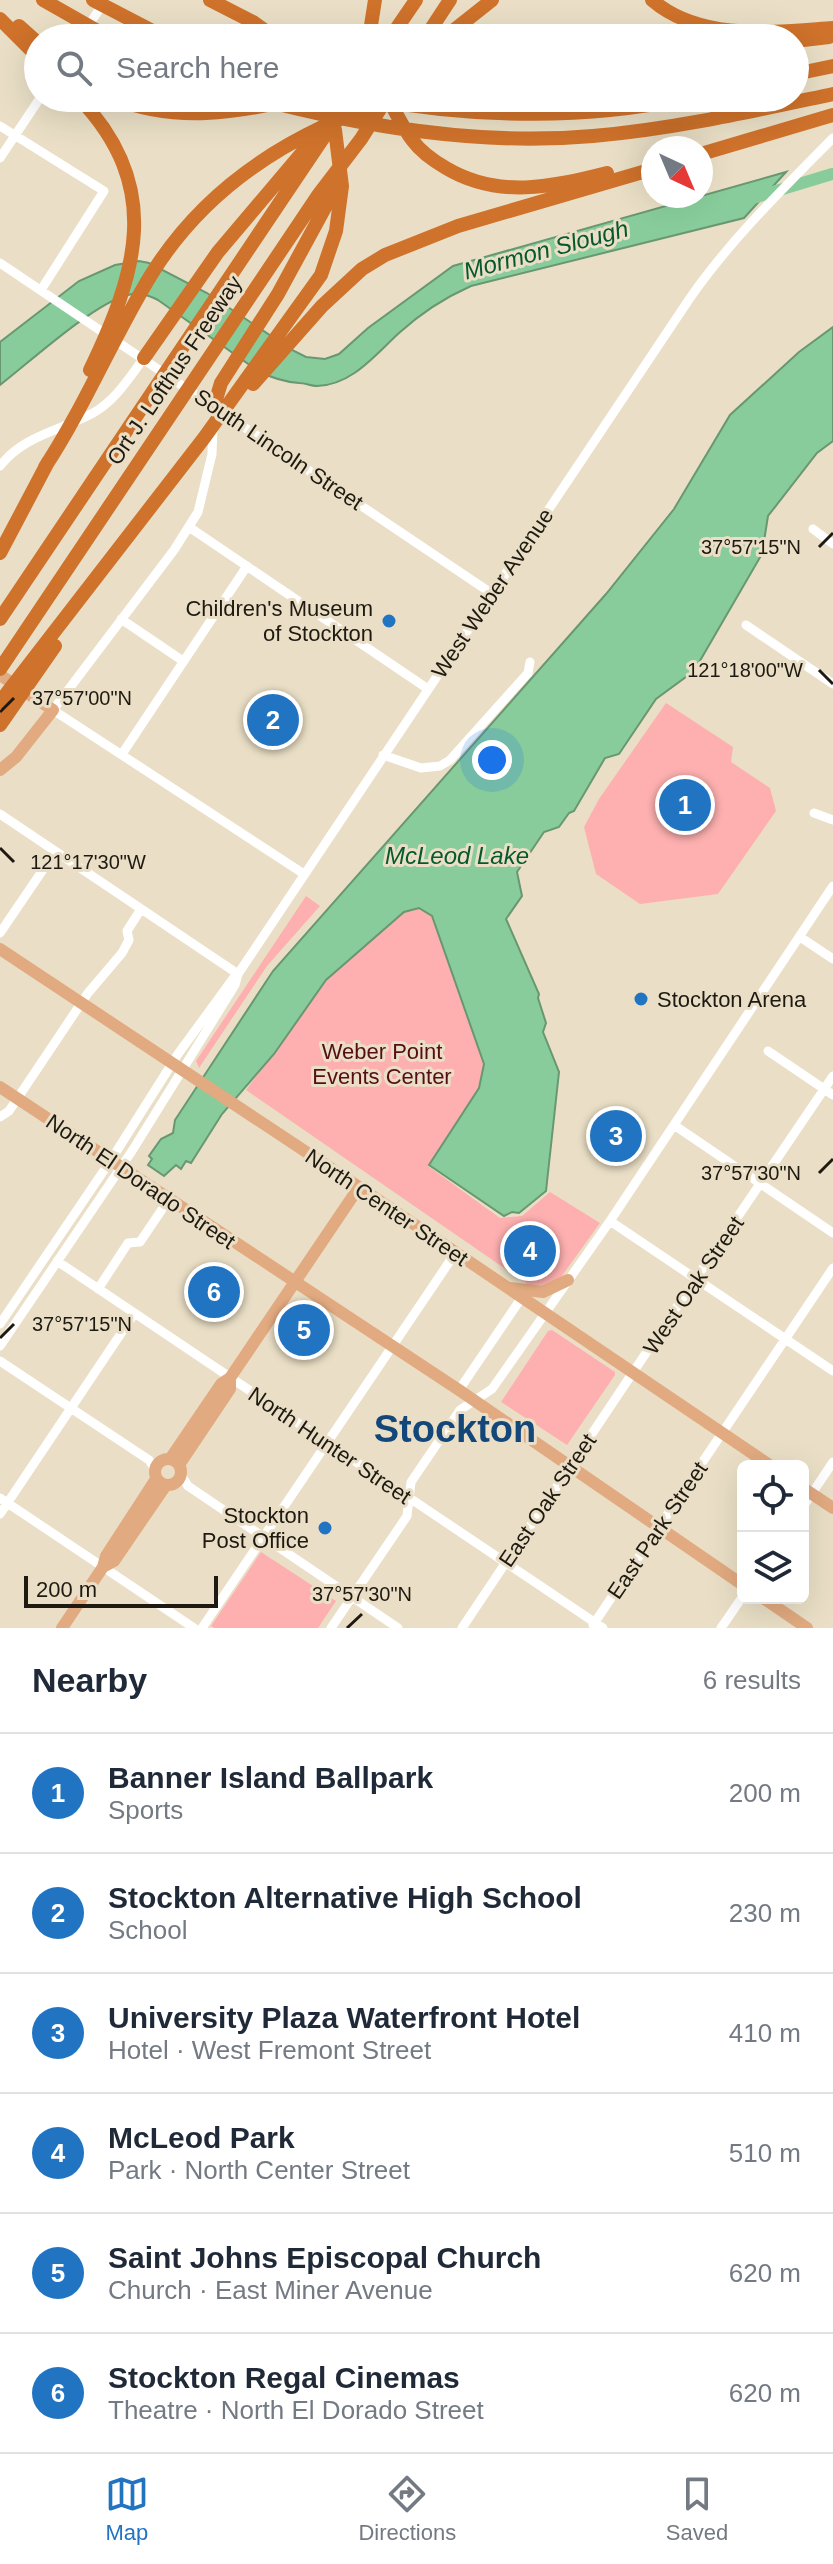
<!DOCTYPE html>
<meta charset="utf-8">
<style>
body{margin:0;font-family:Arial,sans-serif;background:#f6f6f7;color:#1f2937}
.controls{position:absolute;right:24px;bottom:24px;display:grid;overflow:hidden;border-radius:12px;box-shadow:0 8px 32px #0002}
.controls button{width:72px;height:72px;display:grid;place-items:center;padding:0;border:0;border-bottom:2px solid #e0e1e3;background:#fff;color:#1f2937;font:40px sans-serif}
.compass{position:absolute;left:641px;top:136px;width:72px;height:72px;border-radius:50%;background:#fff;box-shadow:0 8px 32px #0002;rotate:136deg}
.scale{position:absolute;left:24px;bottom:20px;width:194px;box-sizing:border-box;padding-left:8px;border:4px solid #1e1a11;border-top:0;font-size:22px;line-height:28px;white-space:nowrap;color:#1e1a11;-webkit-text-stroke:6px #eadfc6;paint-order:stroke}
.you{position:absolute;left:492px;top:760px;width:28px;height:28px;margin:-20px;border:6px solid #fff;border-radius:50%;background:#1a73e8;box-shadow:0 0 0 12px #1a73e833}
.badge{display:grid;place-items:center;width:52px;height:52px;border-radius:50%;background:#2174c2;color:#fff;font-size:26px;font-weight:700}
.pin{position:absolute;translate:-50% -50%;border:4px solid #fff;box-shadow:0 2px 8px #0006}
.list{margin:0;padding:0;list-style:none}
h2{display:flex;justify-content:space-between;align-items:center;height:104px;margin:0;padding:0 32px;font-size:34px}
h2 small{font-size:26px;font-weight:400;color:#747a83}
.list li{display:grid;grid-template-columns:52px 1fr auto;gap:24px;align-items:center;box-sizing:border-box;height:120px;padding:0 32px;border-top:2px solid #e0e1e3}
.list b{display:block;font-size:30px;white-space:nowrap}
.list p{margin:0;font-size:26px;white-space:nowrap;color:#747a83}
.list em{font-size:26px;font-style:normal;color:#747a83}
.icon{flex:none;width:44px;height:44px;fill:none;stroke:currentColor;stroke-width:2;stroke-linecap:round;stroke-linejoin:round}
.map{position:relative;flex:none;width:833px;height:1628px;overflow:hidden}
.search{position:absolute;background:#fff;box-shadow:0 8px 32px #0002;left:24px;right:24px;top:24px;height:88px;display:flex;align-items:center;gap:20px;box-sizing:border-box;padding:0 28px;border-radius:44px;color:#747a83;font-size:30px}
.sheet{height:824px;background:#fff}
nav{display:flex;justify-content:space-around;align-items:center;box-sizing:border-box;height:112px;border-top:2px solid #e0e1e3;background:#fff;font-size:22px;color:#747a83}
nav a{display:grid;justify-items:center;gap:4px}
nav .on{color:#2174c2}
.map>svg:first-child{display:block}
</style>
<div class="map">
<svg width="833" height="1628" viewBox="0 0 833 1628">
<rect width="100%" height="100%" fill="#eadfc6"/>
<path fill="#fdb0af" d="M 666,703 L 733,747 L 731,762 L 770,788 L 776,811 L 718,894 L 640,904 L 596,874 L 584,827 L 599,799 Z
M 306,896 L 320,906 L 267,966 L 199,1068 L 196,1061 Z
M 415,907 L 424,909 L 432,916 L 484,1064 L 479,1088 L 428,1166 L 500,1218 L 522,1216 L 550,1192 L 600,1223 L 559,1280 L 536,1290 L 246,1090 L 326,980 L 404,912 Z
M 552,1330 L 615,1372 L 615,1375 L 567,1445 L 501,1402 L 548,1331 Z
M 261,1552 L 336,1601 L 318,1628 L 214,1628 L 211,1626 Z"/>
<path fill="#88cc9b" stroke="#689772" stroke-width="2" d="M 786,172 L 744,218 L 471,286 C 444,298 421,313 399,333 C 375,355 352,385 317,386 C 311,386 305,383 299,383 C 284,382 272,378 258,371 L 158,300 C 148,295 139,292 128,295 C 94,303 30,362 0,385 L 0,342 L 79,281 L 115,265 L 139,261 L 149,263 L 207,293 L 292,350 L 306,357 L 325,359 L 339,354 L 368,328 L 453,266 Z
M 833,327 L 833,441 L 817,453 L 768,516 L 762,554 L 694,671 L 656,699 L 619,754 L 605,758 L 574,811 L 569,813 L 559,827 L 544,832 L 517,872 L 522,896 L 506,919 L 539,994 L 538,998 L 546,1023 L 543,1032 L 559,1072 L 546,1191 L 519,1213 L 512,1212 L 504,1216 L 429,1165 L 479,1088 L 484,1064 L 432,916 L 419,908 L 404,912 L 326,980 L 274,1054 L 222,1114 L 191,1163 L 186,1161 L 181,1169 L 176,1165 L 164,1176 L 148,1165 L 152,1159 L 149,1156 L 161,1139 L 173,1133 L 175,1120 L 273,971 L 606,594 L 674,509 L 730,415 L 799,352 Z"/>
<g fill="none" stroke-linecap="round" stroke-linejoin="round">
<path stroke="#88cc9b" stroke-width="12" d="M 750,199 L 832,174"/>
<path stroke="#fff" stroke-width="9" d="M 80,38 L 105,1
M 0,126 L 104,191 L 41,290
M 0,158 L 40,98
M 0,263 L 491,593
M 213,428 L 212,454 L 198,512 L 174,550 L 53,710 L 304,874
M 0,466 C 24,435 60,431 93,413 C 115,401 129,378 144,358
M 189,527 L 428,689
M 813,529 L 833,544
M 121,619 L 183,661
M 746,625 L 833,684
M 122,754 L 247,566
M 383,755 L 421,768 L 440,766 L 450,760 L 528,673 L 530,662
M 814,813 L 833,820
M 0,814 L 238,974
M 0,933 L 55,852
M 800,937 L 833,959
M 768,1051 L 833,1095
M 0,1117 L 9,1111 L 88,993 L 122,953 L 129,940 L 127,931 L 141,909
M 674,1125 L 833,1233
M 610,1221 L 833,1371
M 57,1261 L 603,1628
M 98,1289 L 128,1243 L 140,1242 L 169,1199
M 0,1324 L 111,1160 L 178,1054 L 235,976
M 0,1346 L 132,1151 L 235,985 L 238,974 L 690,298 C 731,239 783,189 833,138
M 0,1361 L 149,1460 L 155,1469
M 459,1390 L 522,1297
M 181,1475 L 188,1486 L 398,1628
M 0,1498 L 194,1628
M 803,1507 L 833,1462
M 0,1514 L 134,1314
M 593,1625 L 833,1268
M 202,1628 L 456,1252
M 331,1628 L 407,1516 L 411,1482 L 460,1410 L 492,1389 L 610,1221 L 833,886
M 462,1628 C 585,1444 708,1259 833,1076
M 721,1628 L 743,1596"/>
<path stroke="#e2aa80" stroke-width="12" d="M 0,675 L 53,710 L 16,757 L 0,770
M 0,949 L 359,1187 L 771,1466
M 0,1087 L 459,1390 L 743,1585
M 510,1288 L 543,1292 L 568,1280
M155 1472a13 13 0 1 1 26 0a13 13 0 1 1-26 0Z
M 170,1459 L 221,1384 L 230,1378 L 359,1187
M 179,1465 L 230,1389 L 230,1378
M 803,1488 L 833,1508
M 103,1567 L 114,1561 L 166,1485
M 763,1598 L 807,1628
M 62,1628 L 103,1567 L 106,1556 L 156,1479"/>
<path stroke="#cf722b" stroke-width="14" d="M 43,0 L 110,38
M 93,0 L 166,38
M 210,0 L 253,22 L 275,38
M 652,0 C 701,42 774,32 833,28
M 0,19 L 38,57
M 19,26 L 38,43
M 369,38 L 375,0
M 390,38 L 416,0
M 425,38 L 450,0
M 444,38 L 492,0
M 795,41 L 829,37
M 795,74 L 833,66
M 79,98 C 164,187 137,272 90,370
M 114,98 C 174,123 238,113 299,98
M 255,98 C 364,127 479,146 593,136 C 674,129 753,111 833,94
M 364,98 C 470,117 581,121 687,98
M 388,98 C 396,113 403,128 413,141 C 421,152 434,161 446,168 C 498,199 552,187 607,173
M 701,154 L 833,115
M 144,358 L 218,252 L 312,141
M 253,384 L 322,306 L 362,269 L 385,255 L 458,226 L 653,169
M 214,406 L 221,383 L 278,294 L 340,180
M 45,467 C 85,406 113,337 151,275 C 207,184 298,129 398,98
M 0,553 L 48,462
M 0,619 L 350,98
M 0,669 L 319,194 L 361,139 L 387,98
M 0,702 L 204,438 L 321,275 L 336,231 L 342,186 L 335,130 L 321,98
M 0,725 L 55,646"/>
</g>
<path fill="none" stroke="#1e1a11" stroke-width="3" d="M 819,547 L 833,533M 819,670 L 833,684M 0,712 L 14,698M 0,848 L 14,862M 819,1173 L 833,1159M 0,1338 L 14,1324M 347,1628 L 362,1614"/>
<g fill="#2174c2" stroke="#eadfc6" stroke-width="3">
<circle cx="389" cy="621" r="8"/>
<circle cx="641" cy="999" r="8"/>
<circle cx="325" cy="1528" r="8"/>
</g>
<g text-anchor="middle" stroke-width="6" stroke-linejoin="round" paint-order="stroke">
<g font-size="22" fill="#1e1a11" stroke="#eadfc6">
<text transform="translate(174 370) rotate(-56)" y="8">Ort J. Lofthus Freeway</text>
<text transform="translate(279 449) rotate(34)" y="8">South Lincoln Street</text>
<text transform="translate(492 593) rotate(-56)" y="8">West Weber Avenue</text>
<text transform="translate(141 1181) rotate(34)" y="8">North El Dorado Street</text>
<text transform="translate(387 1207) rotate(34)" y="8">North Center Street</text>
<text transform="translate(693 1285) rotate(-56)" y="8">West Oak Street</text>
<text transform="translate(330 1445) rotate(34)" y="8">North Hunter Street</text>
<text transform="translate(547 1500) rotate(-56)" y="8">East Oak Street</text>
<text transform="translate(657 1530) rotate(-56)" y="8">East Park Street</text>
</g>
<g font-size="22" fill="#1e1a11" stroke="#eadfc6" text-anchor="end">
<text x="373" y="616">Children's Museum<tspan x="373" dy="25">of Stockton</tspan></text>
<text x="657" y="1007" text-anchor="start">Stockton Arena</text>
<text x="309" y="1523">Stockton<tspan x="309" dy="25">Post Office</tspan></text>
</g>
<g font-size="22" fill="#550e16" stroke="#eadfc6">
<text x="382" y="1059">Weber Point<tspan x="382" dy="25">Events Center</tspan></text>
</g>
<g font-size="24" font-style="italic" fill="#06592c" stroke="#eadfc6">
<text transform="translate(546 250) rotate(-15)" y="8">Mormon Slough</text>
<text x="457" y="864">McLeod Lake</text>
</g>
<g font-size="38" font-weight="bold" fill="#144779" stroke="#eadfc6">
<text x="455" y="1442">Stockton</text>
</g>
</g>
<g font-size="20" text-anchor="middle" fill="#1e1a11" stroke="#eadfc6" stroke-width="6" stroke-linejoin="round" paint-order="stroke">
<text x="751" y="554">37°57'15"N</text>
<text x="745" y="677">121°18'00"W</text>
<text x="82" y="705">37°57'00"N</text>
<text x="88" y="869">121°17'30"W</text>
<text x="751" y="1180">37°57'30"N</text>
<text x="82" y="1331">37°57'15"N</text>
<text x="362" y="1601">37°57'30"N</text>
</g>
</svg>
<div class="controls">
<button><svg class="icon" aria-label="locate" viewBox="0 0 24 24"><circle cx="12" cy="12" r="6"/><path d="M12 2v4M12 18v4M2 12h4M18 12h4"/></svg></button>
<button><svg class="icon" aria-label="layers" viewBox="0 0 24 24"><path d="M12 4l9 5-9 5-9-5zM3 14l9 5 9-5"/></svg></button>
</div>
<svg class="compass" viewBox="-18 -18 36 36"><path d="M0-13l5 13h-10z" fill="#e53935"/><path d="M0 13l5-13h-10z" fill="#747a83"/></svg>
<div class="scale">200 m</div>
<div class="you"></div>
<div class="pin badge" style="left:685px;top:805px">1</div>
<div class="pin badge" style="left:273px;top:720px">2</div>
<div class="pin badge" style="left:616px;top:1136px">3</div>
<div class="pin badge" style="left:530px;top:1251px">4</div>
<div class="pin badge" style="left:304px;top:1330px">5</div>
<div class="pin badge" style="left:214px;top:1292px">6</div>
<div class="search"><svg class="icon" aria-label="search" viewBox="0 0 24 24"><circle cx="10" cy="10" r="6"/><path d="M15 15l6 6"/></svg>Search here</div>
</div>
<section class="sheet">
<h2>Nearby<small>6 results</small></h2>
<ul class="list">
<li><span class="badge">1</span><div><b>Banner Island Ballpark</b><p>Sports</p></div><em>200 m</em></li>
<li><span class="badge">2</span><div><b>Stockton Alternative High School</b><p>School</p></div><em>230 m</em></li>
<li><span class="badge">3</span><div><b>University Plaza Waterfront Hotel</b><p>Hotel · West Fremont Street</p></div><em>410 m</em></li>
<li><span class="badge">4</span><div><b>McLeod Park</b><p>Park · North Center Street</p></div><em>510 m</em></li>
<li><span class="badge">5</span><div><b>Saint Johns Episcopal Church</b><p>Church · East Miner Avenue</p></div><em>620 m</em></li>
<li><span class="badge">6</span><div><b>Stockton Regal Cinemas</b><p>Theatre · North El Dorado Street</p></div><em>620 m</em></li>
</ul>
</section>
<nav>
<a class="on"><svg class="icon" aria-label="map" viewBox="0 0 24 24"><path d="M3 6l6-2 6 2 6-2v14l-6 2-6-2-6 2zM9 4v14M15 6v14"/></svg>Map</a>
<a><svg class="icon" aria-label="directions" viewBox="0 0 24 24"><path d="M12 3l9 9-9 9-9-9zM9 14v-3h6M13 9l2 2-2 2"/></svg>Directions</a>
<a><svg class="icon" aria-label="saved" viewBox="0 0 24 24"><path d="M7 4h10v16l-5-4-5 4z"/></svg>Saved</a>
</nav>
